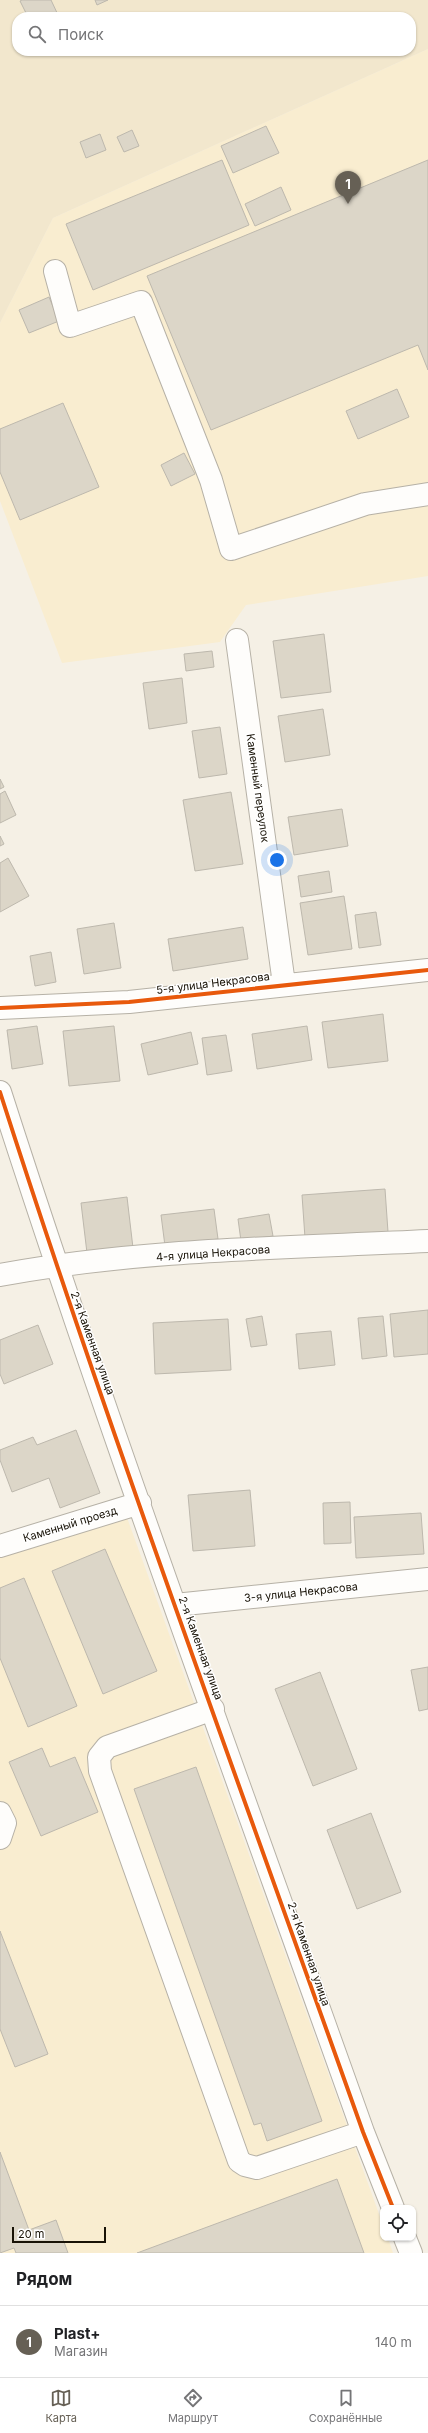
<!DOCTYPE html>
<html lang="ru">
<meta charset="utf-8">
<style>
body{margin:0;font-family:Inter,sans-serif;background:#f2f2f2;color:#202124}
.controls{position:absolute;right:12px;bottom:12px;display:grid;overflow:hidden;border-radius:8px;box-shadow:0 1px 3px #0004}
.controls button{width:36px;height:36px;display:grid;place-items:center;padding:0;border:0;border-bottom:1px solid #e0e0e0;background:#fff;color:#202124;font:20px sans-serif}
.scale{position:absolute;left:12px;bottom:10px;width:94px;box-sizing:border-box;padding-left:4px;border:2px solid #191307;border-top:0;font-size:11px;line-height:14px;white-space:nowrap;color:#191307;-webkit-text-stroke:3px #fff;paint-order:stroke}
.you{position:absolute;left:277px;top:860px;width:14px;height:14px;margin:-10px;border:3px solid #fff;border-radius:50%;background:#1a73e8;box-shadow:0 0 0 6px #1a73e833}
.badge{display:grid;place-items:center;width:26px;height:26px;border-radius:50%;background:#666055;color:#fff;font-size:13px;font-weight:700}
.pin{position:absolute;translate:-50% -33px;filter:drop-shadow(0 1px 2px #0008)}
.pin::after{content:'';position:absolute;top:21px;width:14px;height:12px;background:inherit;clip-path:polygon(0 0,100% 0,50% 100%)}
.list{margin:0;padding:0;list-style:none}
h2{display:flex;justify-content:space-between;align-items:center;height:52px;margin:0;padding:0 16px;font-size:17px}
h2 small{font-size:13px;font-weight:400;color:#757577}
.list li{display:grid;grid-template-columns:26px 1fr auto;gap:12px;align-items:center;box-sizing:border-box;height:72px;padding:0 16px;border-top:1px solid #e0e0e0}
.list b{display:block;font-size:15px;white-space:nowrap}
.list p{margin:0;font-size:13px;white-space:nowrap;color:#757577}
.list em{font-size:13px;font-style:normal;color:#757577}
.icon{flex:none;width:22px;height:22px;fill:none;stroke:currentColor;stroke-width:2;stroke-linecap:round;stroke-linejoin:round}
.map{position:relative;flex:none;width:428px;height:2253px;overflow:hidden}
.search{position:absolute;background:#fff;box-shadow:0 1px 3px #0004;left:12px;right:12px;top:12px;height:44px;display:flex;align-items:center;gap:10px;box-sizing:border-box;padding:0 14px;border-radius:16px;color:#757577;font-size:15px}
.sheet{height:124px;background:#fff}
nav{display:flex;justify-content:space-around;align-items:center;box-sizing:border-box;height:56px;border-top:1px solid #e0e0e0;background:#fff;font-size:11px;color:#757577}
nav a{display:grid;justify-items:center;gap:2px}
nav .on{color:#666055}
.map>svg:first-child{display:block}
</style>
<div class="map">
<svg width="428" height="2253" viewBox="0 0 428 2253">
<rect width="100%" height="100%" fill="#f5f0e5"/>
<path fill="#f9edd0" d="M 428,49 L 428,576 L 246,605 L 220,642 L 62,663 L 0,501 L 0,323 L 53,218 Z
M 125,1512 L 383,2225 L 383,2238 L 388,2238 L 393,2253 L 0,2253 L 0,1558 Z"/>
<path fill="#f2e7cd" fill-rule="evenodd" d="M 0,0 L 428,0 L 428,49 L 53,218 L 0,323 ZM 17,17 L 411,17 L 411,51 L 17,51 Z"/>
<path fill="#dcd6c8" stroke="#bdb8ad" d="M 22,0 L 51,0 L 59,17 L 28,17 L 20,1 Z
M 95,0 L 108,0 L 97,5 Z
M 266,126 L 279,153 L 233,173 L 221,146 Z
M 132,130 L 139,146 L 124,152 L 117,137 Z
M 100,134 L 106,150 L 86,158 L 80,142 Z
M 222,160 L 249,225 L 93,290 L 66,224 Z
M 428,160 L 428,370 L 418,345 L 211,430 L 147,276 Z
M 281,187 L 291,210 L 255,226 L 245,204 Z
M 49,297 L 59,321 L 29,333 L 19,310 Z
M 397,389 L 409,417 L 358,439 L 346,411 Z
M 63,403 L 99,487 L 20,520 L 0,472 L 0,429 Z
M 184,453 L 195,474 L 171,486 L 161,465 Z
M 324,634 L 331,692 L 281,698 L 273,641 Z
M 212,651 L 214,667 L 186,671 L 184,654 Z
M 182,678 L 187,723 L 149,729 L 143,683 Z
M 323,709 L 330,755 L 285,762 L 278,716 Z
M 220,727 L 227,774 L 199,778 L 192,731 Z
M 0,779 L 4,787 L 0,789 Z
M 5,791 L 16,815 L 0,823 L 0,794 Z
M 231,792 L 243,864 L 195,871 L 183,800 Z
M 342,809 L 348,846 L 294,855 L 288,817 Z
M 0,836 L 4,844 L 0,846 Z
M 8,858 L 29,896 L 0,912 L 0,863 Z
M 329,871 L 332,892 L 301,897 L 298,876 Z
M 344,896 L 352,949 L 308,955 L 300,903 Z
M 376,912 L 381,945 L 359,948 L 355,915 Z
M 114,923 L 121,968 L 84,974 L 77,929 Z
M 243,927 L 248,959 L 173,971 L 168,939 Z
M 51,952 L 56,982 L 35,986 L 30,956 Z
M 383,1014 L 388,1061 L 328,1068 L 322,1022 Z
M 37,1026 L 43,1064 L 12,1069 L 7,1030 Z
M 114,1026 L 120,1081 L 69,1086 L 63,1031 Z
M 307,1026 L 312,1060 L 257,1069 L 252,1034 Z
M 191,1032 L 198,1064 L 148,1075 L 141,1044 Z
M 226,1035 L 232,1071 L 207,1075 L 202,1038 Z
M 385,1189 L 388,1232 L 305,1238 L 302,1195 Z
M 127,1197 L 133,1248 L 87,1253 L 81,1203 Z
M 214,1209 L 218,1239 L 165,1246 L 161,1215 Z
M 269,1214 L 273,1236 L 241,1241 L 238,1219 Z
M 428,1310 L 428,1354 L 394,1357 L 390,1314 Z
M 262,1316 L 267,1345 L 251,1347 L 246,1319 Z
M 383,1316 L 387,1356 L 362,1359 L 358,1318 Z
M 228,1319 L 231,1370 L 155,1374 L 153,1323 Z
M 38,1325 L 53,1364 L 4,1384 L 0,1374 L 0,1340 Z
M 331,1331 L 335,1365 L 299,1369 L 296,1334 Z
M 76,1430 L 100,1493 L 60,1508 L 49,1478 L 12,1492 L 0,1460 L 0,1450 L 33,1437 L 37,1445 Z
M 250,1490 L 255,1546 L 193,1551 L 188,1495 Z
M 350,1502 L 351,1543 L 324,1544 L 323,1503 Z
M 421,1513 L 424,1554 L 356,1558 L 354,1517 Z
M 105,1549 L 157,1671 L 103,1694 L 52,1571 Z
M 24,1578 L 77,1706 L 28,1727 L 0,1658 L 0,1588 Z
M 428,1667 L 428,1709 L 419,1711 L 411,1670 Z
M 320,1672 L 357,1769 L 313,1786 L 275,1689 Z
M 42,1748 L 50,1767 L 75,1757 L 98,1812 L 41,1836 L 9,1762 Z
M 196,1767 L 322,2121 L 267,2141 L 261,2123 L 254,2125 L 134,1789 Z
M 371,1813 L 401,1892 L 357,1909 L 327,1830 Z
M 0,1931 L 48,2054 L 15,2067 L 0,2029 Z
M 0,2152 L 29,2230 L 56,2220 L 68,2253 L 16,2253 L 14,2248 L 0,2253 Z
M 337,2179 L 364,2253 L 137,2253 Z"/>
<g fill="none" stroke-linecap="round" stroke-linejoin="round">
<g stroke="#b6b1a6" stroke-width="24">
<path id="minor" d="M 55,271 L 70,326 L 141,302 L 211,480 L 231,549 L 365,504 L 428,494
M 237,640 L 284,984
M 0,1008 L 129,1002 L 428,970
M 0,1092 C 112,1441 240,1786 363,2132 L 393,2208
M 0,1275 C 140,1249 286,1248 428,1241
M 0,1546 L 140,1503
M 175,1605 L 428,1579
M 213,1709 L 107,1747 L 99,1757 L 100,1771 L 239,2161 L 245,2165 L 257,2168 L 363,2132
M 0,1813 L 5,1823 L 0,1838
M 405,2238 L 411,2253"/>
</g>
<use href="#minor" stroke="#fefdfb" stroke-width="22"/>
<g stroke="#fff" stroke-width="6">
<path id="cycleway" d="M 0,1008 L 129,1002 L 428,970
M 0,1092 C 112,1441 240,1786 363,2132 L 393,2208"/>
</g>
<use href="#cycleway" stroke="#e8590c" stroke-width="4"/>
</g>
<g text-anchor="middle" stroke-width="3" stroke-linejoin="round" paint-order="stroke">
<g font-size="11" fill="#191307" stroke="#fff">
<text transform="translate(258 788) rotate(82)" y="4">Каменный переулок</text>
<text transform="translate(213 983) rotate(-7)" y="4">5-я улица Некрасова</text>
<text transform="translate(213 1253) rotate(-4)" y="4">4-я улица Некрасова</text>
<text transform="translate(93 1343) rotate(70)" y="4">2-я Каменная улица</text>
<text transform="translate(70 1524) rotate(-17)" y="4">Каменный проезд</text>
<text transform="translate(301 1592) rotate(-6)" y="4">3-я улица Некрасова</text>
<text transform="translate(201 1648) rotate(70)" y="4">2-я Каменная улица</text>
<text transform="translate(309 1954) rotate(71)" y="4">2-я Каменная улица</text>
</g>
</g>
</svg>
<div class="controls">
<button><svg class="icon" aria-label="locate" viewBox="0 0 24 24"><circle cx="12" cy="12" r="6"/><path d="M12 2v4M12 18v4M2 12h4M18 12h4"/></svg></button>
</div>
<div class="scale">20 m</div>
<div class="you"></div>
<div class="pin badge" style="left:348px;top:204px">1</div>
<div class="search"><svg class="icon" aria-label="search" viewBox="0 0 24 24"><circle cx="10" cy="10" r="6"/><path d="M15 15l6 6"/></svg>Поиск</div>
</div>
<section class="sheet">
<h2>Рядом<small></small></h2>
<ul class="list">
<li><span class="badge">1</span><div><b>Plast+</b><p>Магазин</p></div><em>140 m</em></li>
</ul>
</section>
<nav>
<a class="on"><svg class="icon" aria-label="map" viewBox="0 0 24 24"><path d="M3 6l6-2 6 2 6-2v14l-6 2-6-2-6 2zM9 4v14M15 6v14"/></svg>Карта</a>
<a><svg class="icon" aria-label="directions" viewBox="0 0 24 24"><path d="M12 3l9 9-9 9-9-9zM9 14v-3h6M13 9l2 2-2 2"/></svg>Маршрут</a>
<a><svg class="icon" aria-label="saved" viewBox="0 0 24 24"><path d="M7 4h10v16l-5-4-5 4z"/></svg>Сохранённые</a>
</nav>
